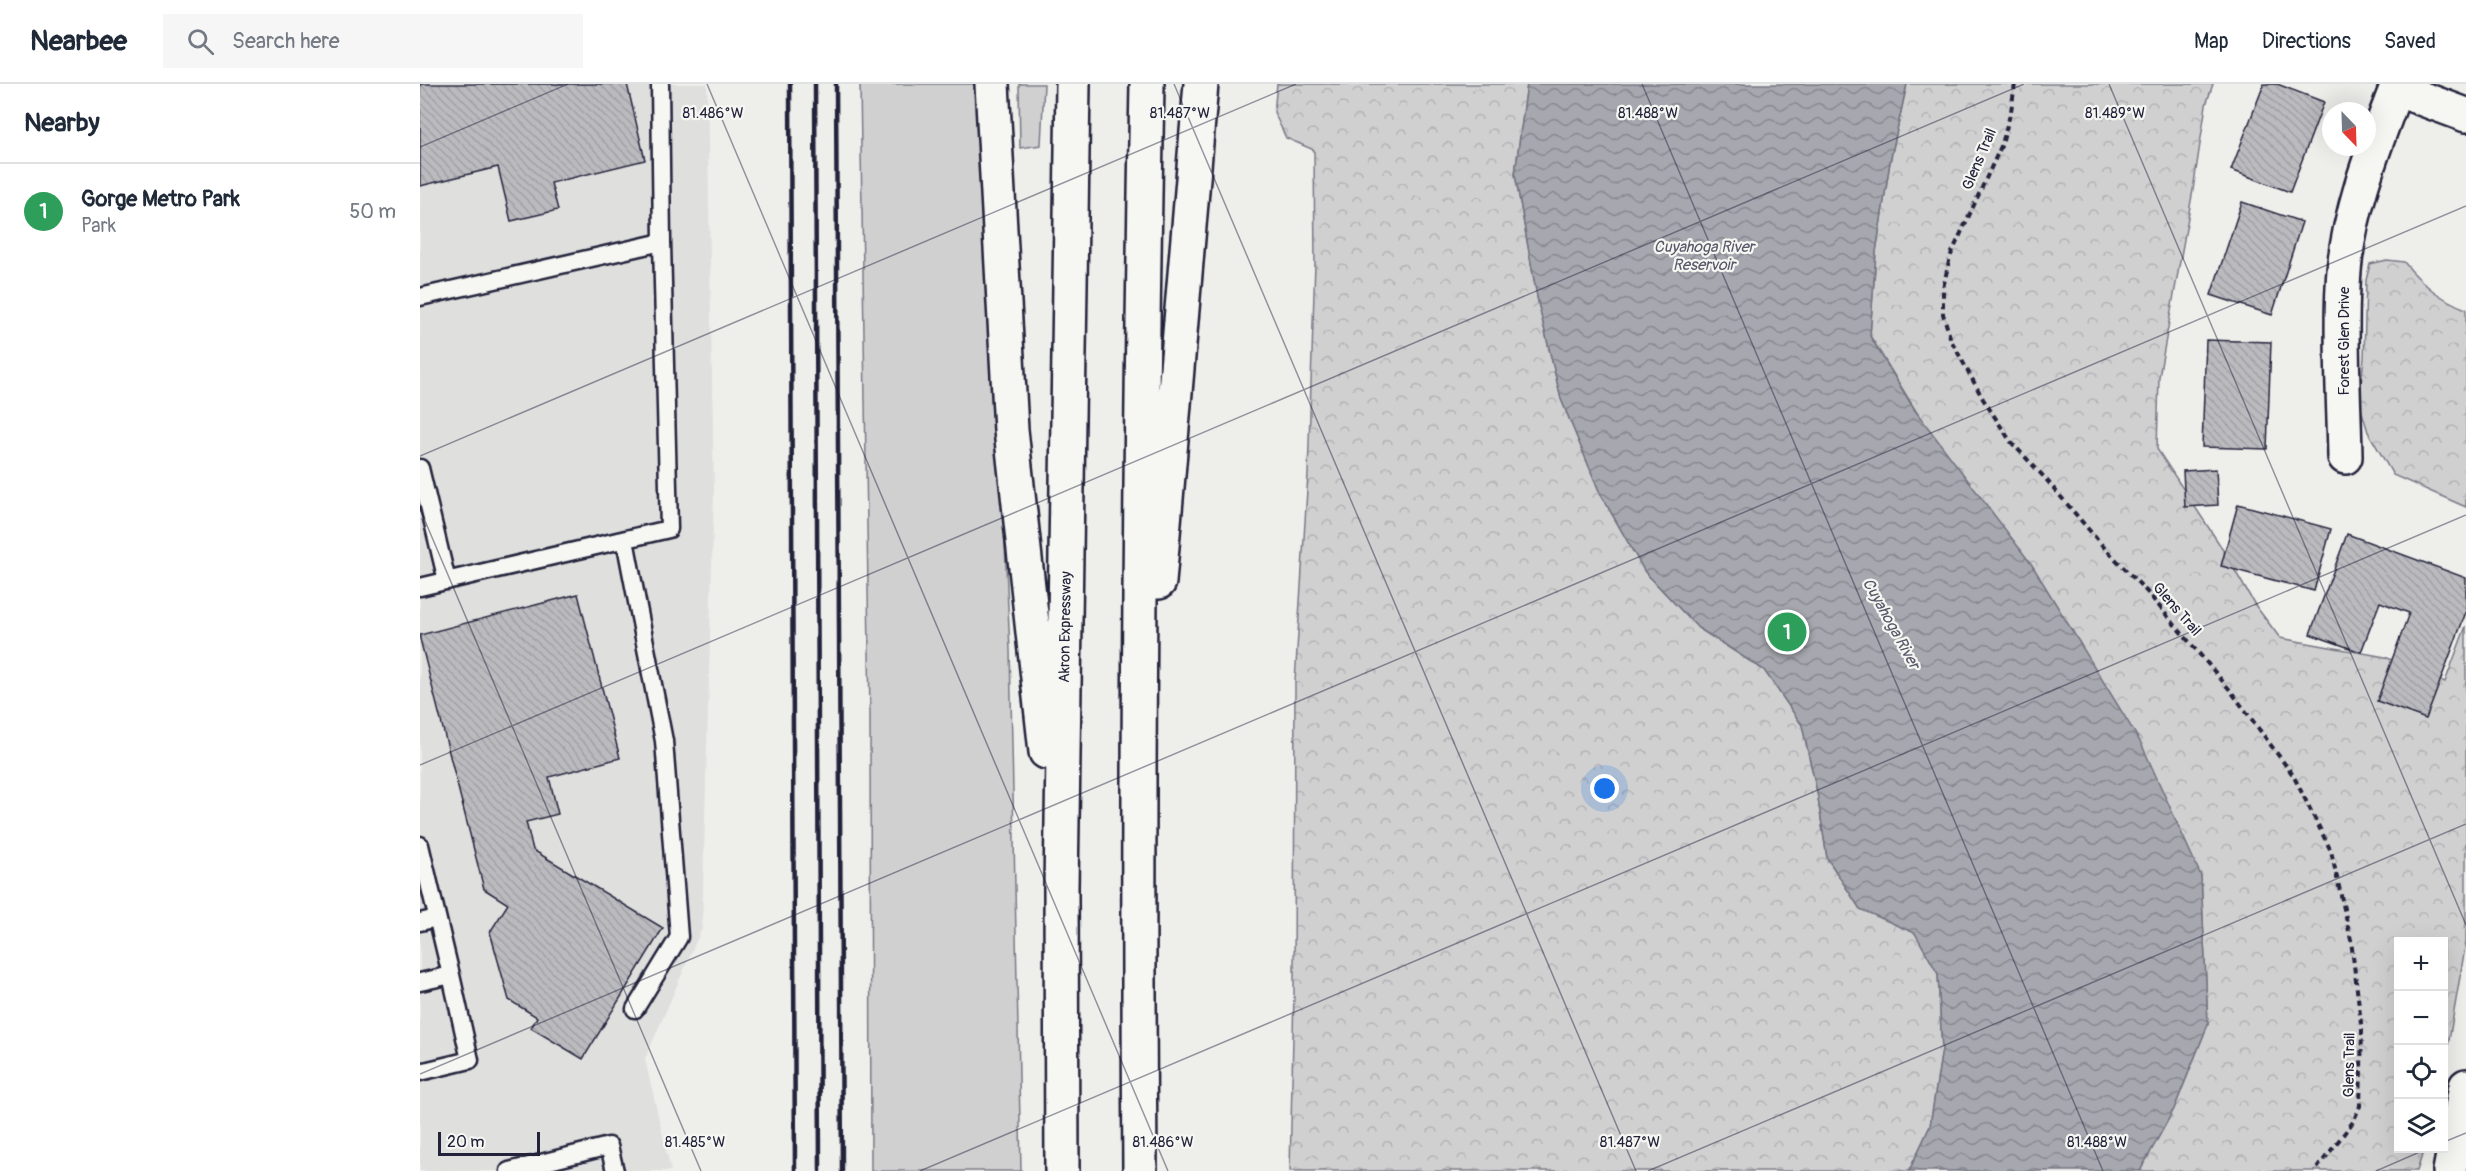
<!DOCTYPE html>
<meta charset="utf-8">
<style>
body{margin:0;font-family:Pangolin,sans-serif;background:#f6f6f7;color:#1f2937}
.controls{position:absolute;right:18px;bottom:18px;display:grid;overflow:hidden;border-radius:0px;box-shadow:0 6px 24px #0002}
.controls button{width:54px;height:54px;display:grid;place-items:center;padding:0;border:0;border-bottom:2px solid #e0e1e3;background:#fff;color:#1f2937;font:30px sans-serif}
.compass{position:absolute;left:1902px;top:18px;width:54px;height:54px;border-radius:50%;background:#fff;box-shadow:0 6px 24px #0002;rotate:157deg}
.scale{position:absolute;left:18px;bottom:15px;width:102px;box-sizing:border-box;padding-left:6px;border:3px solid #22223b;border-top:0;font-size:16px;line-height:21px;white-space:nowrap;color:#22223b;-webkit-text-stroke:4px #f6f6f2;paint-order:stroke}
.you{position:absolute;left:1185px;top:705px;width:21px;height:21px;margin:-15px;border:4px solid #fff;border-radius:50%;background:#1a73e8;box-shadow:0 0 0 9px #1a73e833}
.badge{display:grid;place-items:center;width:39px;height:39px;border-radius:50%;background:#1f6fb2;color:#fff;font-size:20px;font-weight:700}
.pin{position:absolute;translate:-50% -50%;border:3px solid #fff;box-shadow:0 2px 6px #0006}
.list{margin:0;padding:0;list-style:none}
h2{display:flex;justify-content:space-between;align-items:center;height:78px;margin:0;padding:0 24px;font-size:26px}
h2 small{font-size:20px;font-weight:400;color:#747a83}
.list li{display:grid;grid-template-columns:39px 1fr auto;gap:18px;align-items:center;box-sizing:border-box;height:96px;padding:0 24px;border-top:2px solid #e0e1e3}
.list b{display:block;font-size:22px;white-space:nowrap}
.list p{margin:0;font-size:20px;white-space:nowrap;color:#747a83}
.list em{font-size:20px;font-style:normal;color:#747a83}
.icon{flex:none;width:33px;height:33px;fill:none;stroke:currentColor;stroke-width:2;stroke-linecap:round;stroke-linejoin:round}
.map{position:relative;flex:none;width:2046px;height:1087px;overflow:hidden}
header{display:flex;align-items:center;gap:36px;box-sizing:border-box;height:84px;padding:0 30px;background:#fff;border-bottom:2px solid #e0e1e3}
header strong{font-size:28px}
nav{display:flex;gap:33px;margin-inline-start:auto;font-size:21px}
.search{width:420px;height:54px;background:#f6f6f7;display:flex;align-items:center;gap:15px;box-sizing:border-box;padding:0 21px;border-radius:0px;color:#747a83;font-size:22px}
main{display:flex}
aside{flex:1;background:#fff}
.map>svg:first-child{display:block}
</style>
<header>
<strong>Nearbee</strong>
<div class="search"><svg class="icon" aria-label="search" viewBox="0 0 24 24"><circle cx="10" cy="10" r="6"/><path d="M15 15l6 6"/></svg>Search here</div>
<nav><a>Map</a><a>Directions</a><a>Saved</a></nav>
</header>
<main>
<aside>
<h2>Nearby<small></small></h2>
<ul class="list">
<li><span class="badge" style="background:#2e9e5b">1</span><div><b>Gorge Metro Park</b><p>Park</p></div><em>50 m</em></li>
</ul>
</aside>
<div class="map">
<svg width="2046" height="1087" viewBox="0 0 2046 1087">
<defs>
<pattern id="forest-crowns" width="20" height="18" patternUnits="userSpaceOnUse" patternTransform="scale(1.5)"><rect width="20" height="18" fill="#d0d0d1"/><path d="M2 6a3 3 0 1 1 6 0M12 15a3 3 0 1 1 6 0" fill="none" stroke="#b2b2b4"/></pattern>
<pattern id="water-waves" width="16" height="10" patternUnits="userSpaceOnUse" patternTransform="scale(1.5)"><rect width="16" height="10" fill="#a7a7af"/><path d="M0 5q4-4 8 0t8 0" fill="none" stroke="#888890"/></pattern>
<pattern id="building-back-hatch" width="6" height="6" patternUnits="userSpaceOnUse" patternTransform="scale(1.5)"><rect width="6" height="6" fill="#bbbbbf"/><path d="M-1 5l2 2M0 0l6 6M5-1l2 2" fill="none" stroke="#a0a0a5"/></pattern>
</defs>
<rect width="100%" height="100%" fill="#eeeeeb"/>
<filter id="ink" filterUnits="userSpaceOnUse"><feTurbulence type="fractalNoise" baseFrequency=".0167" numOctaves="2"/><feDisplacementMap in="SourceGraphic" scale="12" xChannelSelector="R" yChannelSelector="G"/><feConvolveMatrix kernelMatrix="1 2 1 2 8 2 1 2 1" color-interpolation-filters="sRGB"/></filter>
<g filter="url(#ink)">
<path fill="#dfdfde" d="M 0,0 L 287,0 L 294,407 L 282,844 L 225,975 L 251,1087 L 0,1087 Z"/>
<path fill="#d0d0d1" stroke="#797986" stroke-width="1.5" d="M 440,0 L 563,0 L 590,566 L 601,1087 L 451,1087 L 450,630 Z
M 599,0 L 624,0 L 621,61 L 600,64 Z"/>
<path fill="url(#forest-crowns)" stroke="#797986" stroke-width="1.5" d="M 857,0 L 1107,0 L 1095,90 L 1118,218 L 1141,315 L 1180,409 L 1225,488 L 1278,544 L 1344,586 L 1382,641 L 1397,708 L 1407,774 L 1440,825 L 1495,849 L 1518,890 L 1522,965 L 1510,1042 L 1489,1087 L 870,1087 L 874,908 L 875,598 L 888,390 L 895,179 L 894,66 L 866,54 L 854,28 Z
M 1487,0 L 1793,0 L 1786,21 L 1773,106 L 1739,293 L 1737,365 L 1800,461 L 1835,521 L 1860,554 L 1965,573 L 2025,598 L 2046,542 L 2046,858 L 2024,985 L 2024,858 L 1978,858 L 1978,1064 L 2004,1065 L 1997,1087 L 1720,1087 L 1754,1025 L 1788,940 L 1781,792 L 1450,252 L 1456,168 L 1470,78 Z
M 1967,176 L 1984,178 C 2002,200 2020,215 2046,225 L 2046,423 L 1973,391 L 1948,348 L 1939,318 L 1944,274 L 1946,196 L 1950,180 Z"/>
<path fill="url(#water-waves)" stroke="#727281" stroke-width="1.5" d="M 1107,0 L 1487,0 L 1470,78 L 1456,168 L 1450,252 L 1494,325 L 1612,481 L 1721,659 L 1781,792 L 1788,940 L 1754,1025 L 1720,1087 L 1489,1087 L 1510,1042 L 1522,965 L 1518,890 L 1495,849 L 1440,825 L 1407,774 L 1397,708 L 1382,641 L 1344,586 L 1278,544 L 1225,488 L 1180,409 L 1141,315 L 1118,218 L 1095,90 Z"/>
<path fill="url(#building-back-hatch)" stroke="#22223b" stroke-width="1.5" d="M 0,0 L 207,0 L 225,76 L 131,99 L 138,126 L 91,137 L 78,83 L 0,102 Z
M 1844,0 L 1857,0 L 1904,18 L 1870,108 L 1811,86 Z
M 1822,118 L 1882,138 L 1852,231 L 1791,211 Z
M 1786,256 L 1851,258 L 1847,365 L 1782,363 Z
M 1796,385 L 1798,421 L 1765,423 L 1763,387 Z
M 1818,420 L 1911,445 L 1894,507 L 1801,482 Z
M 1927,450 L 2046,494 L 2046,528 L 2006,635 L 1957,617 L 1989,529 L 1960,518 L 1941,568 L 1890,550 Z
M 158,510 L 200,674 L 129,693 L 138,730 L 106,738 L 113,766 L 243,844 L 163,975 L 111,944 L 117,933 L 89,916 L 70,848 L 88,820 L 64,805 L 0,555 L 0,551 Z"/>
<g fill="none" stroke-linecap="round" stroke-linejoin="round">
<g stroke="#22223b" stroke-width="21">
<path id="lane" d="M 0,213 L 242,158 L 240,0
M 0,384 L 27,497
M 205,456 L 244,657 L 259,853 L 215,925
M 0,503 L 249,445 L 242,158
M 0,761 L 31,891
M 0,838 L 17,834
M 0,898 L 31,891 L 50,976 L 0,988
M 89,1087 L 189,1062 L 195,1087"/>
</g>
<g stroke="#22223b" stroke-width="38">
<path id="street" d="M 1976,5 L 2046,31
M 1925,373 C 1924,317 1920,259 1923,203 C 1925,136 1954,62 1978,0"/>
</g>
<g stroke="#22223b" stroke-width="38">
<path id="secondary" d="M 2030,1087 L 2046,1002"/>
</g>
<g stroke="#22223b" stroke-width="38">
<path id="highway" d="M 572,0 L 591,346 L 626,668
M 739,498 L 781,0
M 642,1087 L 641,804 L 653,0
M 720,1087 C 717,725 720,362 727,0"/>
</g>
<path stroke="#22223b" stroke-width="4" stroke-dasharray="6 4.5" stroke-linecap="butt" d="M 1595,0 L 1591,27 L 1582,60 L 1530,173 L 1523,204 L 1523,230 L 1531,256 L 1563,315 L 1591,358 L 1624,393 L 1681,460 L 1727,508 L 1810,606 L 1873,691 L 1911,767 L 1931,856 L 1942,947 L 1940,1022 L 1933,1038 L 1895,1087"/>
<use href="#lane" stroke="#f6f6f2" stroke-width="16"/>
<use href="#street" stroke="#f6f6f2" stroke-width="33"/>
<use href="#secondary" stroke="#f6f6f2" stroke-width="33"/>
<use href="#highway" stroke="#f6f6f2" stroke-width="33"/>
<path stroke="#22223b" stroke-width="4.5" d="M 370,0 L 375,1087
M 395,0 L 400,1087
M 416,0 L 422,1087"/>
</g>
</g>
<path fill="none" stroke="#22223b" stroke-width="1.5" stroke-opacity="0.45" d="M 287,0 L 748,1087M 754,0 L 1216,1087M 1222,0 L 1683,1087M 1689,0 L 2046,841M 0,63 L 148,0M 0,372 L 876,0M 0,425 L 281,1087M 0,681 L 1604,0M 0,990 L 2046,122M 2024,1058 L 2046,1049M 500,1087 L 2046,431M 1228,1087 L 2046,740M 1956,1087 L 2009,1064"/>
<g text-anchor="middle" stroke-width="4.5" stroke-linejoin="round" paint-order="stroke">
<g font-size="15" fill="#22223b" stroke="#f6f6f2">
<text transform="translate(1559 75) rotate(-67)" y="5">Glens Trail</text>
<text transform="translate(1924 257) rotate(-90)" y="5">Forest Glen Drive</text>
<text transform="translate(1757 525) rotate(49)" y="5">Glens Trail</text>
<text transform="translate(645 543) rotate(-89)" y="5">Akron Expressway</text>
<text transform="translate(1929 981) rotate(-89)" y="5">Glens Trail</text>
</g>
<g font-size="16" font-style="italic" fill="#575769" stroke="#f6f6f2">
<text x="1284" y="168">Cuyahoga River<tspan x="1284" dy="18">Reservoir</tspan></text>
<text transform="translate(1472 539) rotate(61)" y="6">Cuyahoga River</text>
</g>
</g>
<g font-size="15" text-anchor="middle" fill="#22223b" stroke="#f6f6f2" stroke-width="4.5" stroke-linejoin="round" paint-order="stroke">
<text x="293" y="34">81.486°W</text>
<text x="760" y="34">81.487°W</text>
<text x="1228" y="34">81.488°W</text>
<text x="1695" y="34">81.489°W</text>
<text x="275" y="1063">81.485°W</text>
<text x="743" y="1063">81.486°W</text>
<text x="1210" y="1063">81.487°W</text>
<text x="1677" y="1063">81.488°W</text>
</g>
</svg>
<div class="controls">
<button>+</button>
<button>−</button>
<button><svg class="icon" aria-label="locate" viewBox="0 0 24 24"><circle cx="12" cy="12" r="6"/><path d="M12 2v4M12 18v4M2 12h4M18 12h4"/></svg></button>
<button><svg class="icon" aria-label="layers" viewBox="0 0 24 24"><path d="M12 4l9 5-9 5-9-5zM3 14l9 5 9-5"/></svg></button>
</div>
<svg class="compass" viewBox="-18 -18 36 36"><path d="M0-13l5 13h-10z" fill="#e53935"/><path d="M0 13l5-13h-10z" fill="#747a83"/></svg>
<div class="scale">20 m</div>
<div class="you"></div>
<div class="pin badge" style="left:1367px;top:548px;background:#2e9e5b">1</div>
</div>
</main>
